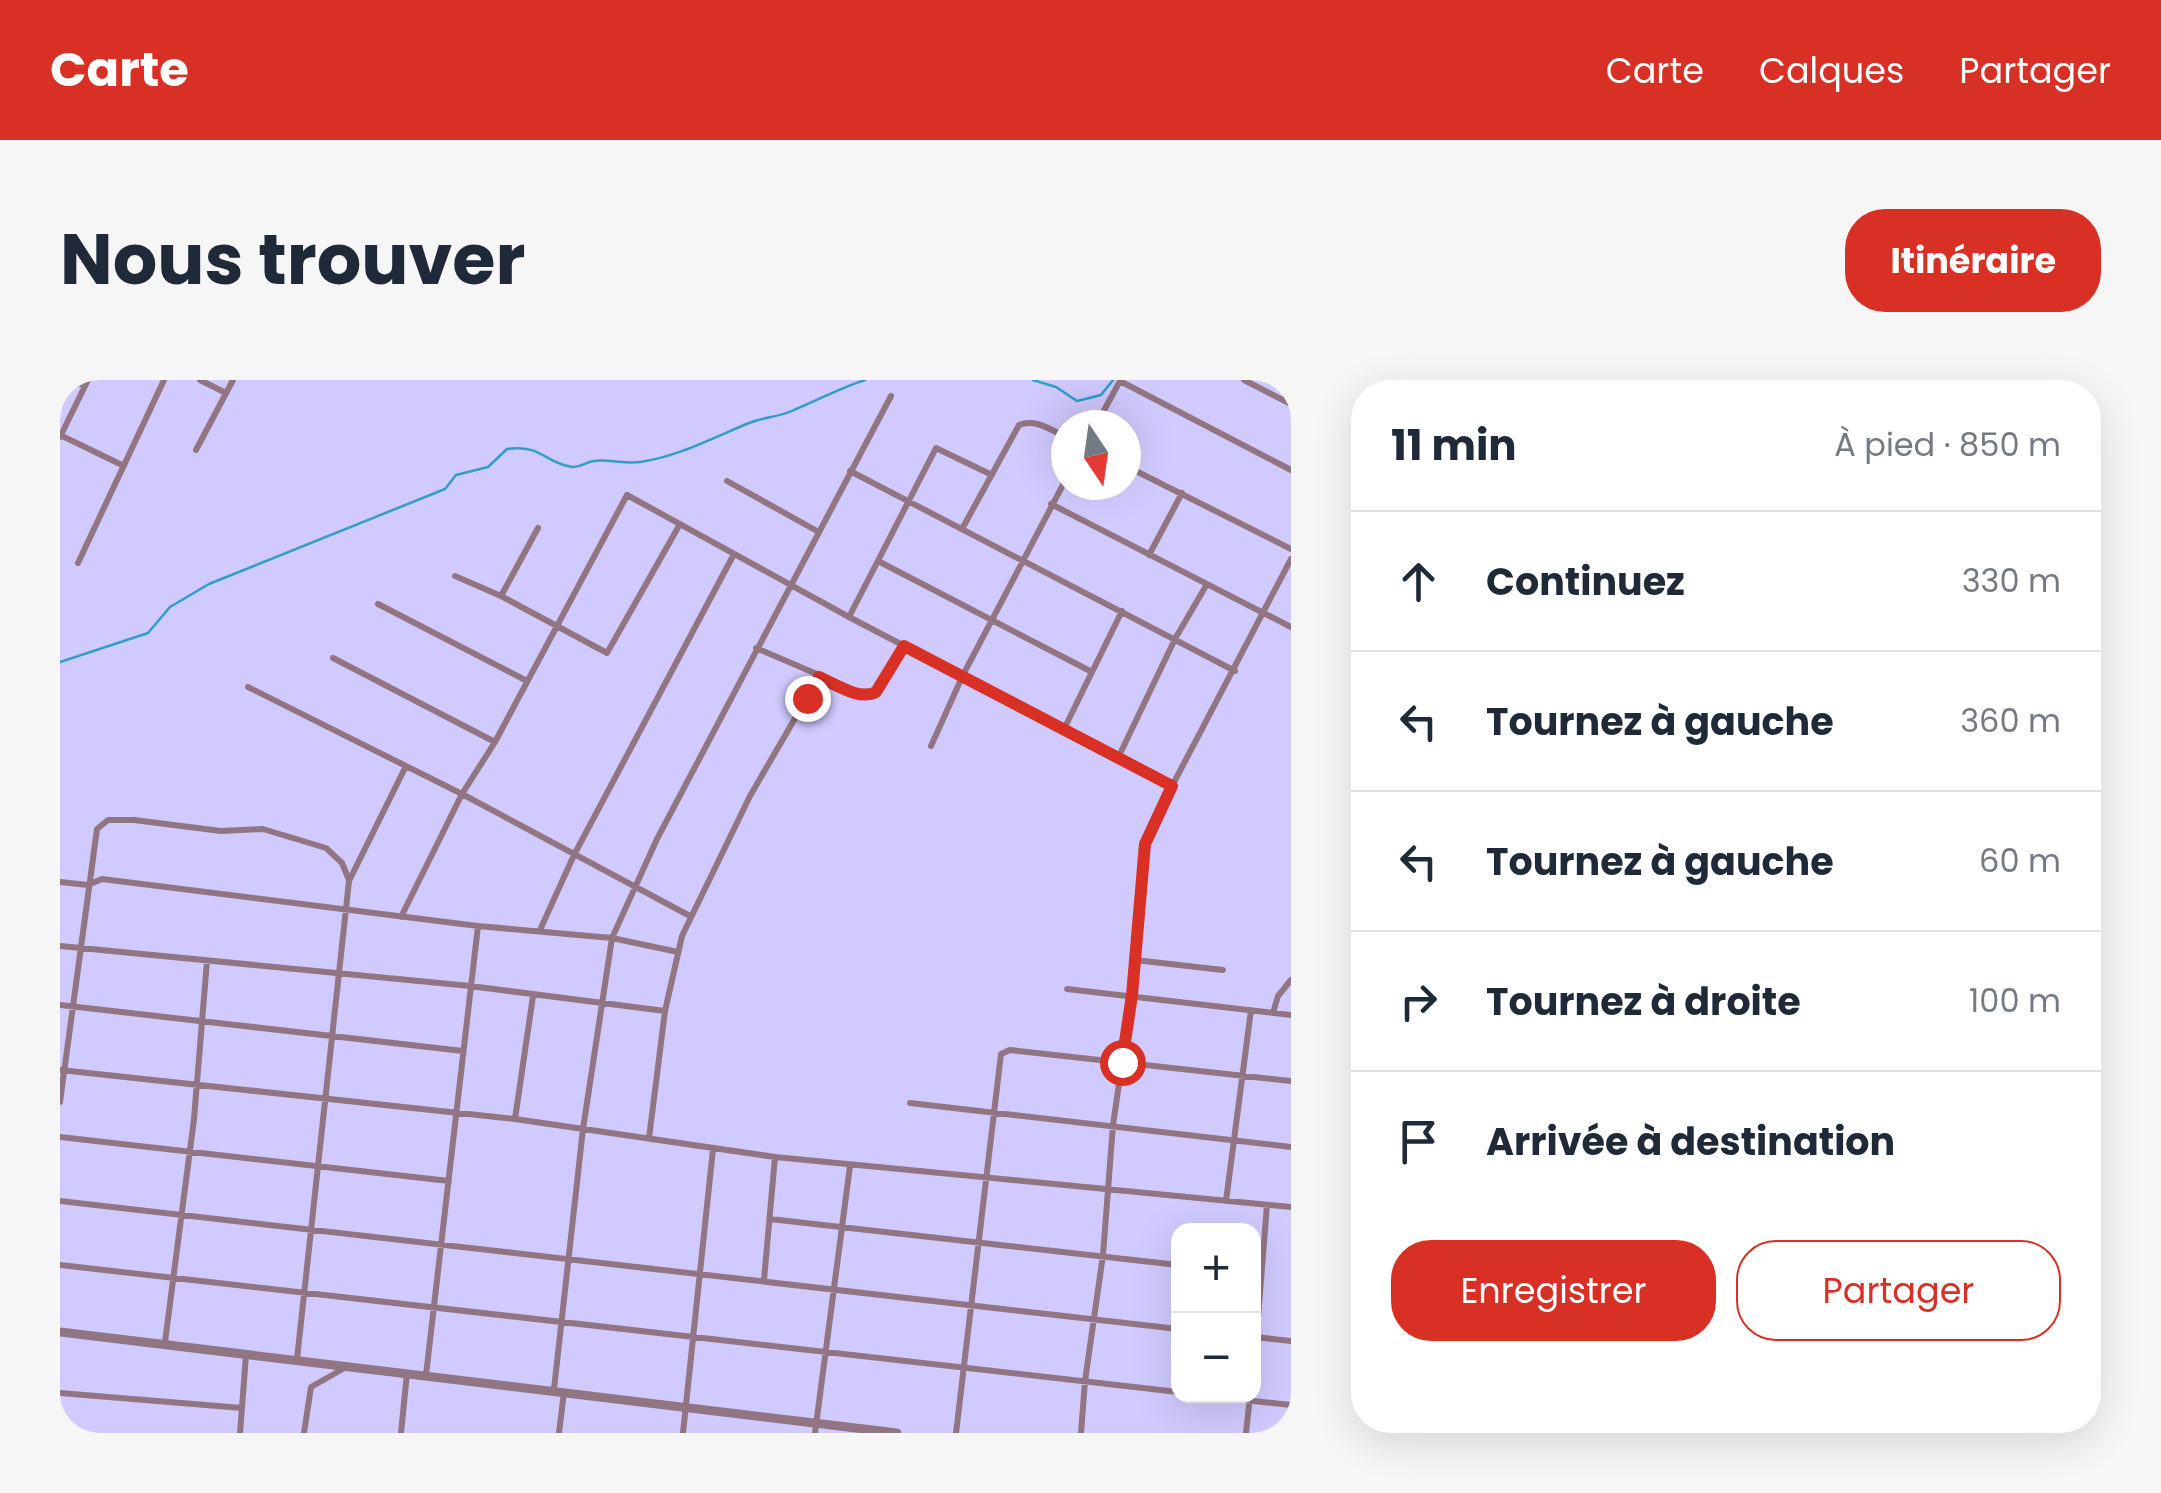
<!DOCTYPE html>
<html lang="fr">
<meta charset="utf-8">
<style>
body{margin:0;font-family:Poppins,sans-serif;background:#f6f6f7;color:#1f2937}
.controls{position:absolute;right:30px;bottom:30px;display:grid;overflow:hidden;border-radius:20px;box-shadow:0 10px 40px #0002}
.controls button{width:90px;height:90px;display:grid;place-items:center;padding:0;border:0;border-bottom:2px solid #e0e1e3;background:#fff;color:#1f2937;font:50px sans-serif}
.compass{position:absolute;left:991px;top:30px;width:90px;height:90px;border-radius:50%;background:#fff;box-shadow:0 10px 40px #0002;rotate:167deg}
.stop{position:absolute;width:30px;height:30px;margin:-22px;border:8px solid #d93025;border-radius:50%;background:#fff}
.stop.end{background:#d93025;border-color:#fff;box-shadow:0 2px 10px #0008}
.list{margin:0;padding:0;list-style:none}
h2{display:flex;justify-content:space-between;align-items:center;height:130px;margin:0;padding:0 40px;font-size:42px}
h2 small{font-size:32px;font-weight:400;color:#747a83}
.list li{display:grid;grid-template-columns:65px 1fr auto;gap:30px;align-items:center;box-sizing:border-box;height:140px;padding:0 40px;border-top:2px solid #e0e1e3}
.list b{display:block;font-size:38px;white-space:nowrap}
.list em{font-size:32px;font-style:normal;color:#747a83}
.actions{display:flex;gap:20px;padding:30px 40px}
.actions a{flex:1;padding:22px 0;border:2px solid #d93025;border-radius:40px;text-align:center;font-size:35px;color:#d93025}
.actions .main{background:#d93025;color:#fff}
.icon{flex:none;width:55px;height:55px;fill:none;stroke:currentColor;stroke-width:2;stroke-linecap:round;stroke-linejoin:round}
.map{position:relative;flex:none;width:1231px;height:1053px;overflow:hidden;border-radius:40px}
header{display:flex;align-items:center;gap:60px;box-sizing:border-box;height:140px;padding:0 50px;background:#d93025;color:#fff}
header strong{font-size:48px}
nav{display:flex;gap:55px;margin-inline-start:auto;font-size:35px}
.intro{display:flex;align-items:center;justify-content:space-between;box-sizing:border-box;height:240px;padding:0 60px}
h1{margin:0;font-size:70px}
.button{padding:25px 45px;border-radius:40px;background:#d93025;color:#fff;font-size:35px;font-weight:700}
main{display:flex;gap:60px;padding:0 60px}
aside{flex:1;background:#fff;border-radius:40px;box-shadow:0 10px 40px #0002}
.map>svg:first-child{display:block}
</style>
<header>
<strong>Carte</strong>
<nav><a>Carte</a><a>Calques</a><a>Partager</a></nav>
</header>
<div class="intro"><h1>Nous trouver</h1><a class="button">Itinéraire</a></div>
<main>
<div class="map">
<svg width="1231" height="1053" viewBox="0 0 1231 1053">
<rect width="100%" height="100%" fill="#d0cafe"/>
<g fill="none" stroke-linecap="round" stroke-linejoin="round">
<path stroke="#309dca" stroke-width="2.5" d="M 973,0 L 996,7 L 1017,21 L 1041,15 L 1053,0
M 0,282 L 88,253 L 110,227 L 149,204 L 385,109 L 396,95 L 428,87 L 447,69 C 482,64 484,83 512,87 C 521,88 525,82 534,81 C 548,79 564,84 580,82 C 617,77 655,57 689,43 C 704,37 720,37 734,30 C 758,20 780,8 805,0"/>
<path stroke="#927582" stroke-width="6" d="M 13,0 L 25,6
M 140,0 L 166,13
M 1184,0 L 1231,24
M 1036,45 L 1060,1 L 1231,90
M 0,55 L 64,86
M 0,57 L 28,0
M 136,70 L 173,0
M 1066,86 L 1231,169
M 790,91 L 1175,291
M 667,101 L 757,151
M 991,124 L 1231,247
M 902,149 L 959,45 C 975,38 991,50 1006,57
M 1089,175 L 1122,113
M 818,181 L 1032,292
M 18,183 L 104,0
M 395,196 L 441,216 L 547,273 L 620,144
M 441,216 L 478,148
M 318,224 L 467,301
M 789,237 L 876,68 L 932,95
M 696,268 L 808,316 L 816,312 L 845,266
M 273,278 L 435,362
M 188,307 L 402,414 L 630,536
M 1004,349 L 1062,231
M 871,366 L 903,295 L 1006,99
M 1058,378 L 1115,259 L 1147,204
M 0,502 L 28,505 L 42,499 L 418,546 L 552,558 L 618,572
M 341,537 L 402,414 L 435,362 L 567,115 L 789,237 L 1112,406
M 480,550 L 514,475 L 674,174
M 0,566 L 410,606 L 605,631
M 1075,580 L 1163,590
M 1007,609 L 1231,635
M 0,625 L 403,671
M 1213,633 L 1218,616 L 1231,600
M 0,690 L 455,739 L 715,777 L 1231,827
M 0,722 L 37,449 L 48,440 L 74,440 L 161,451 L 203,449 L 266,468 L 282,483 L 289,500
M 850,723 L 1231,767
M 455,739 L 473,616
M 0,757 L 389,801
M 589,758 L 605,631 L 622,556 L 690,416 L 759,297
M 0,821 L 1118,949
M 1166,821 L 1191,630
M 710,839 L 1118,885
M 0,885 L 1118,1012
M 704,900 L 715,777
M 1195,957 L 1231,961
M 105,962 L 134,739 L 147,581
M 237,979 L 289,501 L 346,386
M 1194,987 L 1207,825
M 366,995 L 418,546
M 494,1009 L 523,749 L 552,558 L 597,459 L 831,16
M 0,1013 L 182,1028
M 1147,1016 L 1231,1025
M 180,1053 L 186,975
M 244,1053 L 251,1007 L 288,986
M 341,1053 L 347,993
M 499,1053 L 504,1012
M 623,1053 L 653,769
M 755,1053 L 790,786
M 896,1053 L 941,674 L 950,670 L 1231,701
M 1021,1053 L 1025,1001 L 1043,875 L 1053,745 L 1072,615 L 1085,464 L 1099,431 L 1231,179
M 1186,1053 L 1190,1016"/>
<path stroke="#927582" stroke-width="9" d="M 0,952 L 837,1053"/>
</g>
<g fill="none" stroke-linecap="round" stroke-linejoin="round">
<path stroke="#d93025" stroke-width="12" d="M 747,318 L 759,297 C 776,304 799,321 816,312 L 844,266 L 1112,406 L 1085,464 L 1072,615 L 1062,682"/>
</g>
</svg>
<div class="controls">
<button>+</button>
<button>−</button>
</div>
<svg class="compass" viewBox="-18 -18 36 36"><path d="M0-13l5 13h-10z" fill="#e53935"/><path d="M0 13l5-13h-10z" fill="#747a83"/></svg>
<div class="stop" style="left:1062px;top:682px"></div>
<div class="stop end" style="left:747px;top:318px"></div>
</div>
<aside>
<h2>11 min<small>À pied · 850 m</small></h2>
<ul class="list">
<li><svg class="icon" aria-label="ahead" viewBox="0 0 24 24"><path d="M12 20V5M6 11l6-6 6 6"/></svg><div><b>Continuez</b></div><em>330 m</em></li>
<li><svg class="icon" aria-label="left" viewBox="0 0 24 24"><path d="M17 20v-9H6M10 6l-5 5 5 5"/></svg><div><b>Tournez à gauche</b></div><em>360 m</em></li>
<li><svg class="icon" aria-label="left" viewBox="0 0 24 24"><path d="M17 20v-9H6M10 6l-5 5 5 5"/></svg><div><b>Tournez à gauche</b></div><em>60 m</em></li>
<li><svg class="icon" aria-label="right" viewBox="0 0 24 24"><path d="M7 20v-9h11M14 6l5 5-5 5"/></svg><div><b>Tournez à droite</b></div><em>100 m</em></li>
<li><svg class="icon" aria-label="arrive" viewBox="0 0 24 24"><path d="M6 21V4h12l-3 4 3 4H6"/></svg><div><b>Arrivée à destination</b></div></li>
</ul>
<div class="actions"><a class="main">Enregistrer</a><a>Partager</a></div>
</aside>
</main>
